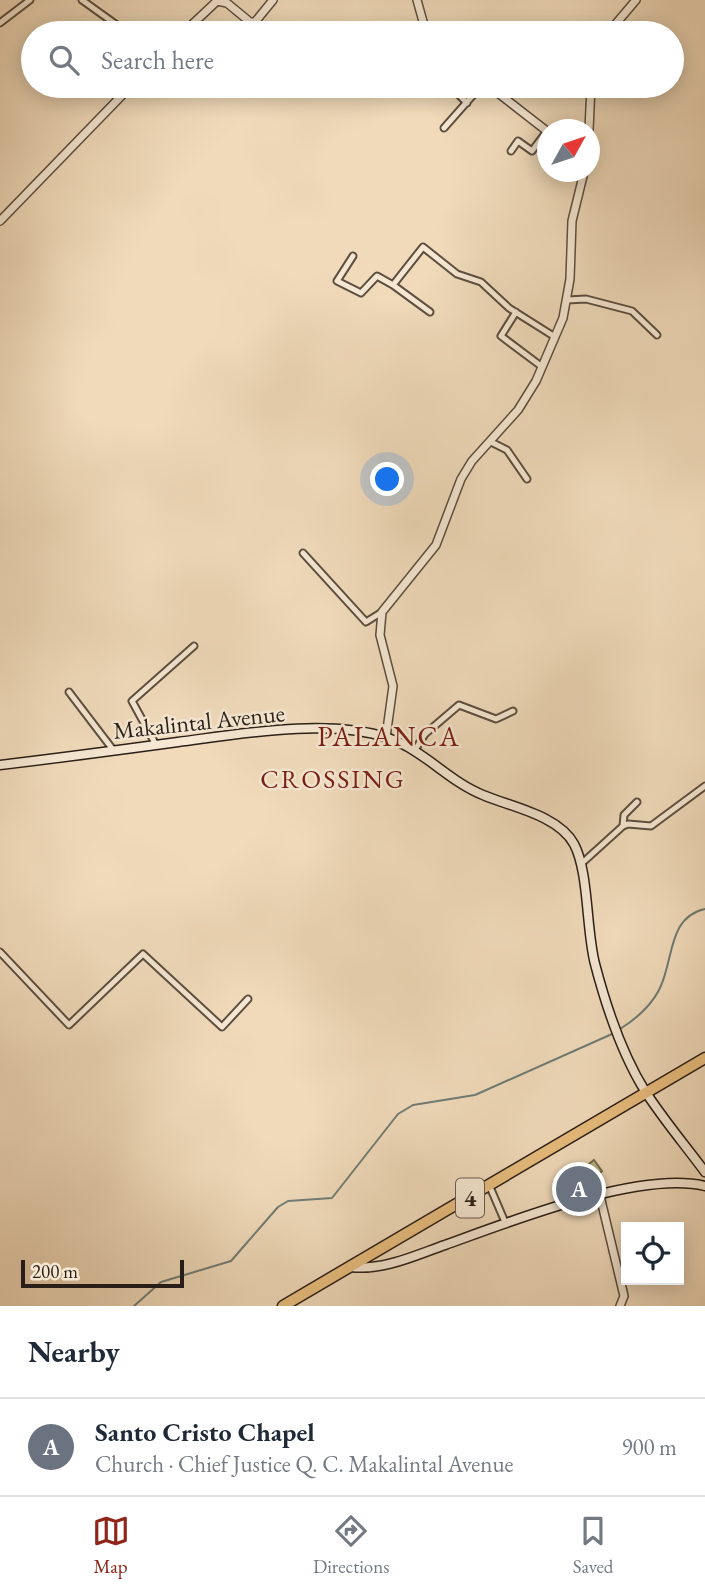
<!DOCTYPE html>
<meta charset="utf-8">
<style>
body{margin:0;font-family:"EB Garamond",serif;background:#f6f6f7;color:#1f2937}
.controls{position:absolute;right:21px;bottom:21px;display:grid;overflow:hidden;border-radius:0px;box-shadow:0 4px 18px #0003}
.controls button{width:63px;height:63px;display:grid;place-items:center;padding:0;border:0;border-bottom:2px solid #e0e1e3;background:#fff;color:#1f2937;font:35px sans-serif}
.compass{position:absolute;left:537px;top:119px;width:63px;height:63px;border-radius:50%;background:#fff;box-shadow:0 4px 18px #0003;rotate:50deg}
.scale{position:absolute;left:21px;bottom:18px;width:163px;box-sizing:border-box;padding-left:7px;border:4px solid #2a1f18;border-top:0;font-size:19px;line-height:24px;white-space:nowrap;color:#2a1f18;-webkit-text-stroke:5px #f5e7d2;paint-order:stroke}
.you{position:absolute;left:388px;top:480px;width:24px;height:24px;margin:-18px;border:5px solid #fff;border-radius:50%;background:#1a73e8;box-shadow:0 0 0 10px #1a73e833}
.badge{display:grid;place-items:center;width:46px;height:46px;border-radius:50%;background:#8f2418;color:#fff;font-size:23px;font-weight:700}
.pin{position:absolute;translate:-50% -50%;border:4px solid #fff;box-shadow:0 2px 7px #0006}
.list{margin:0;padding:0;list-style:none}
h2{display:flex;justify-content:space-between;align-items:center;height:91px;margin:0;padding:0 28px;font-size:30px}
h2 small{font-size:23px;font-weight:400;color:#747a83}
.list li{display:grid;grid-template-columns:46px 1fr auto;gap:21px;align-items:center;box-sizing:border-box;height:98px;padding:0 28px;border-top:2px solid #e0e1e3}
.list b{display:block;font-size:26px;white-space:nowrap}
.list p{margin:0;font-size:23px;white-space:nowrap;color:#747a83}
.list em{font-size:23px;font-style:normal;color:#747a83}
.icon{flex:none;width:38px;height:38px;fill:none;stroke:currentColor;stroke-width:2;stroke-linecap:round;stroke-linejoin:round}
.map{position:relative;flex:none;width:705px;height:1306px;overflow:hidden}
.search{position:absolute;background:#fff;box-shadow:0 4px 18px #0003;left:21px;right:21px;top:21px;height:77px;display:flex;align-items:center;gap:18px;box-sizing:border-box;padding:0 24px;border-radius:38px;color:#747a83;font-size:26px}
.sheet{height:189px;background:#fff}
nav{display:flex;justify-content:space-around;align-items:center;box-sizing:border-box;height:98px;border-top:2px solid #e0e1e3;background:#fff;font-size:19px;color:#747a83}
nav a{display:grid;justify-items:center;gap:4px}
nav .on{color:#8f2418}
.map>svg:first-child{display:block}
</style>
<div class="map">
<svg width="705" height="1306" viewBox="0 0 705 1306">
<rect width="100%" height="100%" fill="#f0daba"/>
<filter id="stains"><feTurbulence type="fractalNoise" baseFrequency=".00286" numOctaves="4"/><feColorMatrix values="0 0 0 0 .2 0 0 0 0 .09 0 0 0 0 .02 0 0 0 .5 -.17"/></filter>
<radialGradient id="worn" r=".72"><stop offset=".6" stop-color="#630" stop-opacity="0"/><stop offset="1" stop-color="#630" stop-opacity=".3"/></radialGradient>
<path fill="#c2bd8a" stroke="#766e51" stroke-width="2" d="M 594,1160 L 602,1171 L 584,1186 L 575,1175 Z"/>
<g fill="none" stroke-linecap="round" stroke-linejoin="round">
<path stroke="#6e7c76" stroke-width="2" d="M 620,1029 C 636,1019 650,1007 659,990 C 674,962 667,917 705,909
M 134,1306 L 161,1282 L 231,1261 L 278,1207 L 288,1201 L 332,1198 L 398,1114 L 413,1105 L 475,1095 L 612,1034"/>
<g stroke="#5c4e40" stroke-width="9">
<path id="minor" d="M 82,0 L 128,33
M 0,23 L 30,0
M 450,86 L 467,103
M 444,128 L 481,86
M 511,151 L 518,141 L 532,151 L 547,131
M 353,256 L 337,281 L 361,293 L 377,276 L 393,285 L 423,247 L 457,274 L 481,282 L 509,308 L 555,337
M 393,285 L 430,312
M 567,300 L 586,299 L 632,311 L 657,335
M 516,312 L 501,336 L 541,366
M 491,442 L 507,450 L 527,479
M 303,553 L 366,622 L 382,612
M 69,692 L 114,751
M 156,745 L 132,701 L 194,646
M 415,750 L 425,734 L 459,705 L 496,719 L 513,711
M 623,826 L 624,815 L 637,802
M 581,864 L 623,826 L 628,824 L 651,826 L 705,786
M 0,952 L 69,1025 L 143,954 L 222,1027 L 248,999
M 490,1187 L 505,1222"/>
</g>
<g stroke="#5c4e40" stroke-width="10">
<path id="tertiary" d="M 417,0 L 424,25 L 430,33
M 183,33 L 217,1 L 227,3 L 250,22 L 255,22 L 273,0
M 608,33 L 636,0
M 489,86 L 548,132
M 589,130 L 591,86
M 0,221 L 131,86
M 386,737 L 393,686 L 380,635 L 382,612 L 436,545 L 461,479 L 472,461 L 518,410 L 536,381 L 563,318 L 570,279 L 572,221 L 584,172
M 600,1196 L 624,1296 L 620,1306"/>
</g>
<g stroke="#2a1f18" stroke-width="11">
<path id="secondary" d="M 0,765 C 59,758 119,750 178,742 C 240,734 328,718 388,738 C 424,750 448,781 483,795 C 511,807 558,815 574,844 C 589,872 586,930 595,964 C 606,1006 622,1054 645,1091 C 663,1119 685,1145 705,1172
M 351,1267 C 383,1271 416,1255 445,1245 C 509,1222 640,1170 705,1186"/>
</g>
<g stroke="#2a1f18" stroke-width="13">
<path id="trunk" d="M 283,1306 L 705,1058"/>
</g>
<use href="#minor" stroke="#f5e7d2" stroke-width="5"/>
<use href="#tertiary" stroke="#f5e7d2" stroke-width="7"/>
<use href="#secondary" stroke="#f5e7d2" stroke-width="8"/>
<use href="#trunk" stroke="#e8bd7d" stroke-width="10"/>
</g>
<g text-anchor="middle" stroke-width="5" stroke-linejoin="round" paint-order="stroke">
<rect fill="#f5e7d2" stroke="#675b50" stroke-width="2" x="456" y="1178.5" width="28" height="39" rx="5"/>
<g font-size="23" font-weight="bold" fill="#2a1f18">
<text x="470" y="1206">4</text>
</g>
<g font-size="24" fill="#2a1f18" stroke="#f5e7d2">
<text transform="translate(199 722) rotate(-6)" y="8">Makalintal Avenue</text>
</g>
<g font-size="26" letter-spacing="2" fill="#7a1f14" stroke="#f5e7d2">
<text x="333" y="788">CROSSING</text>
</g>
<g font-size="28" letter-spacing="2" fill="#7a1f14" stroke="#f5e7d2">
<text x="389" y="746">PALANCA</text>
</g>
</g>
<rect width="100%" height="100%" filter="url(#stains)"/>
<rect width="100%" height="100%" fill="url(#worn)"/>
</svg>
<div class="controls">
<button><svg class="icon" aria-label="locate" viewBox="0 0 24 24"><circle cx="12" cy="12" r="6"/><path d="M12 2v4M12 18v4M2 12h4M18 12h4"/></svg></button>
</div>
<svg class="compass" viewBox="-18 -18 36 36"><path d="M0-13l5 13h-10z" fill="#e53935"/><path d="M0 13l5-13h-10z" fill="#747a83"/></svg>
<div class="scale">200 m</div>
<div class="you"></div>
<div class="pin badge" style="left:579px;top:1189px;background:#6b7280">A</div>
<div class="search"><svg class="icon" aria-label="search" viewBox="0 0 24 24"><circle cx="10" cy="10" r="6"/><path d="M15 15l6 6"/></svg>Search here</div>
</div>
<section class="sheet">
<h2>Nearby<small></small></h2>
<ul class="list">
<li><span class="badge" style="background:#6b7280">A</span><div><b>Santo Cristo Chapel</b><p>Church · Chief Justice Q. C. Makalintal Avenue</p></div><em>900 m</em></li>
</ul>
</section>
<nav>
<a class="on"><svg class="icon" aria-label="map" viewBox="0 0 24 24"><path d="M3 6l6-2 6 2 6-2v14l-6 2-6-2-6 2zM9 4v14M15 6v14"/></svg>Map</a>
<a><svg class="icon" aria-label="directions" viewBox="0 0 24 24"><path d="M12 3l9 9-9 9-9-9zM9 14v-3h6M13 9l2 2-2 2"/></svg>Directions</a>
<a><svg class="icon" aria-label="saved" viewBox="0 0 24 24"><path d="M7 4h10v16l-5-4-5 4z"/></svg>Saved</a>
</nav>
